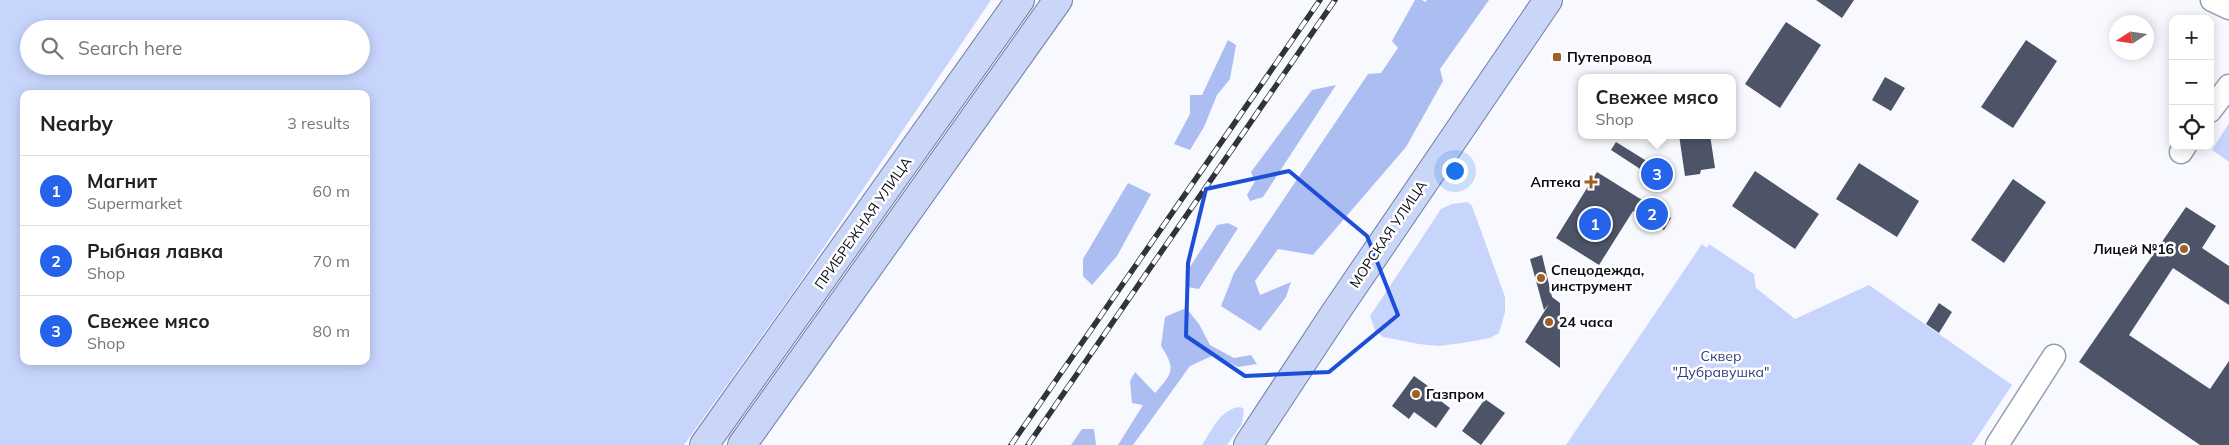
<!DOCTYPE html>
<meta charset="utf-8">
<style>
body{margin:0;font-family:Mulish,sans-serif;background:#f2f2f2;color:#222}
.controls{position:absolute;right:15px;top:15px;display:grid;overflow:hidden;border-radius:10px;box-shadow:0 2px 12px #0003}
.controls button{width:45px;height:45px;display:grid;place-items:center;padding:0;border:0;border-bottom:1px solid #e0e0e0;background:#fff;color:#222;font:25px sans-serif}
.compass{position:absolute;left:2109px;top:15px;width:45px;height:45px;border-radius:50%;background:#fff;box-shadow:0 2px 12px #0003;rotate:258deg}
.you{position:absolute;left:1454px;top:170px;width:18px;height:18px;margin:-12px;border:4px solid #fff;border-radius:50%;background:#1a73e8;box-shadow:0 0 0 8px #1a73e833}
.badge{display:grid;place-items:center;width:32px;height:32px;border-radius:50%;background:#2563eb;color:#fff;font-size:16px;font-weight:700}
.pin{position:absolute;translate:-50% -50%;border:2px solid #fff;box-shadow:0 1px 5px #0006}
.popup{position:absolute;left:1578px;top:74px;width:158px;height:65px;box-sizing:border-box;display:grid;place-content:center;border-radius:10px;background:#fff;filter:drop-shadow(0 1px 4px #0005);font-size:16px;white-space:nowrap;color:#767676}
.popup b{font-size:19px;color:#222}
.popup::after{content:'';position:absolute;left:50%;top:100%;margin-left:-10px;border:10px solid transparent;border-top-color:#fff}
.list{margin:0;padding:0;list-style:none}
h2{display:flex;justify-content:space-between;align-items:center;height:65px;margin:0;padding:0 20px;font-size:21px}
h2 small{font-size:16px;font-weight:400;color:#767676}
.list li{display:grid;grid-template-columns:32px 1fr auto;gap:15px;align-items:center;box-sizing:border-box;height:70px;padding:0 20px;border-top:1px solid #e0e0e0}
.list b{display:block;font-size:19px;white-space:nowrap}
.list p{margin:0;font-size:16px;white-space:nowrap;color:#767676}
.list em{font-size:16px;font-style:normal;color:#767676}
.icon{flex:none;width:28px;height:28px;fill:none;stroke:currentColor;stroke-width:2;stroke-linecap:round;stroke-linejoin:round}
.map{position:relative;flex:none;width:2229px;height:445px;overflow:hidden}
.search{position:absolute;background:#fff;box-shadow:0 2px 12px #0003;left:20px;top:20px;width:350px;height:55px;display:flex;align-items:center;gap:12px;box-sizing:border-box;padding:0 18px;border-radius:28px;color:#767676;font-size:19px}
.panel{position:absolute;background:#fff;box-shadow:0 2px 12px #0003;left:20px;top:90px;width:350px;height:275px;border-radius:10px}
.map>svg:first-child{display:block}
</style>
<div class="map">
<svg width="2229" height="445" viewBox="0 0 2229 445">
<rect width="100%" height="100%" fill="#f7f9fe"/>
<path fill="#c7d5fd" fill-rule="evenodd" d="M 0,0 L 991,0 L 794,291 L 684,445 L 0,445 ZM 29,29 L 361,29 L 361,66 L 29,66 ZM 24,94 L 366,94 L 366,361 L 24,361 Z
M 2229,123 L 2229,162 L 2212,150 Z
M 1468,202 L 1472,206 L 1505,297 L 1505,312 L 1499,333 L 1490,338 L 1462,343 L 1439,346 L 1419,344 L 1383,337 L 1375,330 L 1370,316 L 1441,209 L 1452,204 Z
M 1702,244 L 1707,248 L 1709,244 L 1754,274 L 1756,288 L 1795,319 L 1869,285 L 2012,385 L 1972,445 L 1566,445 Z
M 1240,407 L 1244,409 L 1242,424 L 1227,445 L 1202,445 C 1212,430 1220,409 1240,407 Z"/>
<path fill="#abbdf1" d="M 1415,0 L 1422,0 L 1425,2 L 1427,0 L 1489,0 L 1440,69 L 1443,81 L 1406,147 L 1313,255 L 1278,249 L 1255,281 L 1260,295 L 1291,282 L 1286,297 L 1260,331 L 1221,306 L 1234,273 L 1368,74 L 1381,73 L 1398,48 L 1392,41 Z
M 1228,40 L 1236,45 L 1230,79 L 1217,95 L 1204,127 L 1190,150 L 1174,144 L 1190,114 L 1190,95 L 1202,95 Z
M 1336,85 L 1263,197 L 1250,201 L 1247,195 L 1255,181 L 1251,172 L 1312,90 Z
M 1128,183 L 1151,194 L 1117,256 L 1092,285 L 1083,276 L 1083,259 Z
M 1228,223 L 1238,228 L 1199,289 L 1187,287 L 1186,273 L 1217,225 Z
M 1186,308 L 1199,324 L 1210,345 L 1234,358 L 1251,355 L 1257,364 L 1238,367 L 1214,355 L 1190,366 L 1133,445 L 1118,445 L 1143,405 L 1132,403 L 1130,381 L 1135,372 L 1155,393 C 1173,373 1176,369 1161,346 L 1165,317 Z
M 1082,429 L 1094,429 L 1096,445 L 1071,445 Z"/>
<path fill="#4e5468" d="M 1816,0 L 1854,0 L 1842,18 Z
M 1786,22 L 1821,45 L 1780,108 L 1745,84 Z
M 2026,40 L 2057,61 L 2013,128 L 1981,107 Z
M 1885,77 L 1905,88 L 1891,111 L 1872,100 Z
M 1679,135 L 1710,135 L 1715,168 L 1701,170 L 1700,174 L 1685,176 Z
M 1616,142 L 1674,178 L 1668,187 L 1611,150 Z
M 1859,163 L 1919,201 L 1897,237 L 1836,199 Z
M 1755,171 L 1819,214 L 1795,249 L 1732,206 Z
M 1597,172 L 1671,218 L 1664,230 L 1633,211 L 1599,265 L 1556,238 Z
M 2013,179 L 2046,202 L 2004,263 L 1971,240 Z
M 2186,207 L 2216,226 L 2202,248 L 2229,266 L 2229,305 L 2173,268 L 2129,335 L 2210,389 L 2229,361 L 2229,445 L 2200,445 L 2079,362 Z
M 1542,255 L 1552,297 L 1560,303 L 1560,368 L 1525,342 L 1549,304 L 1544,310 L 1530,259 Z
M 1939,303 L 1952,312 L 1939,333 L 1926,324 Z
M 1414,376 L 1428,386 L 1425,389 L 1450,408 L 1436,428 L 1414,412 L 1409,419 L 1392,406 Z
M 1485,399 L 1505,413 L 1481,445 L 1462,431 Z"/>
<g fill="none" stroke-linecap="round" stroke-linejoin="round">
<g stroke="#959db3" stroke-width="25">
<path id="minor" d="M 2212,0 L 2229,8
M 2210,111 L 2229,86
M 2181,152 L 2185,146
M 1997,445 L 2054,356"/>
</g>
<g stroke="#707da4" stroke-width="30">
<path id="major" d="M 704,445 L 1020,0
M 742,445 L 1058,0
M 1248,445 L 1333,316 L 1548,0"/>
</g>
<use href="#minor" stroke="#fff" stroke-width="22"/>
<use href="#major" stroke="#cad6f7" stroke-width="28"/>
<g stroke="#30333a" stroke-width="5.5">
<path id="rail" d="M 1011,445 L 1320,0
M 1028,445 L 1335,0"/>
</g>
<use href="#rail" stroke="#fff" stroke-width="4" stroke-dasharray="11" stroke-linecap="butt"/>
</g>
<path fill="none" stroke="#1d4ed8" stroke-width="4" stroke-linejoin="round" d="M 1289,171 L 1367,236 L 1398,315 L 1329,372 L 1245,376 L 1186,336 L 1188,263 L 1206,189 Z"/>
<g fill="#9e6026" stroke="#fff" stroke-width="2">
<rect x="1552" y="52" width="10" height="10" rx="2.5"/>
<path d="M1588.5 174.5h5v5h5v5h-5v5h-5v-5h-5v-5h5z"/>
<circle cx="2184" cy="249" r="5"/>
<circle cx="1541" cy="278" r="5"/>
<circle cx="1549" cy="322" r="5"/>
<circle cx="1416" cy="394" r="5"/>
</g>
<g text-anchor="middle" stroke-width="5" stroke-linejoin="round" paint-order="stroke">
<g font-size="14" font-weight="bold" fill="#0a0d14" stroke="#fff" text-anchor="start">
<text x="1567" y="62">Путепровод</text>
<text x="1581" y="187" text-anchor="end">Аптека</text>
<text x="2174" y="254" text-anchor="end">Лицей №16</text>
<text x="1551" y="275">Спецодежда,<tspan x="1551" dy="16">инструмент</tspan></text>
<text x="1559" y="327">24 часа</text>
<text x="1426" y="399">Газпром</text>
</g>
<g font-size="14" fill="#0a0d14" stroke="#fff">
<text transform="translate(863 223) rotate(-55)" y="5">ПРИБРЕЖНАЯ УЛИЦА</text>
<text transform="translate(1388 234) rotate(-56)" y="5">МОРСКАЯ УЛИЦА</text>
</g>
<g font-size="14" fill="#304180" stroke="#fff">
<text x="1721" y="361">Сквер<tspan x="1721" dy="16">"Дубравушка"</tspan></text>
</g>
</g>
</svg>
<div class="controls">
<button>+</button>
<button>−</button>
<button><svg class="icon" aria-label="locate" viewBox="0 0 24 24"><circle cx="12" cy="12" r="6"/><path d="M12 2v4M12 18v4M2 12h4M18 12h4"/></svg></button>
</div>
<svg class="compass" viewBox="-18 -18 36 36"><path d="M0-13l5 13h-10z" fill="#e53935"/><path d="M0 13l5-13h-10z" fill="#767676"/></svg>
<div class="you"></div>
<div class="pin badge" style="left:1595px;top:224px">1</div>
<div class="pin badge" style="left:1652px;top:214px">2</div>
<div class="pin badge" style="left:1657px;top:174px">3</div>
<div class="popup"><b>Свежее мясо</b>Shop</div>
<div class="search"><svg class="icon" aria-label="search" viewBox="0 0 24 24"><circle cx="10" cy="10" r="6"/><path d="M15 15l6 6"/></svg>Search here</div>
<section class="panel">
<h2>Nearby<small>3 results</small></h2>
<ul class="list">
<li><span class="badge">1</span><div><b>Магнит</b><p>Supermarket</p></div><em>60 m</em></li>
<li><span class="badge">2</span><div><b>Рыбная лавка</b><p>Shop</p></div><em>70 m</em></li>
<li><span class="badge">3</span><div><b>Свежее мясо</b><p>Shop</p></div><em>80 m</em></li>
</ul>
</section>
</div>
